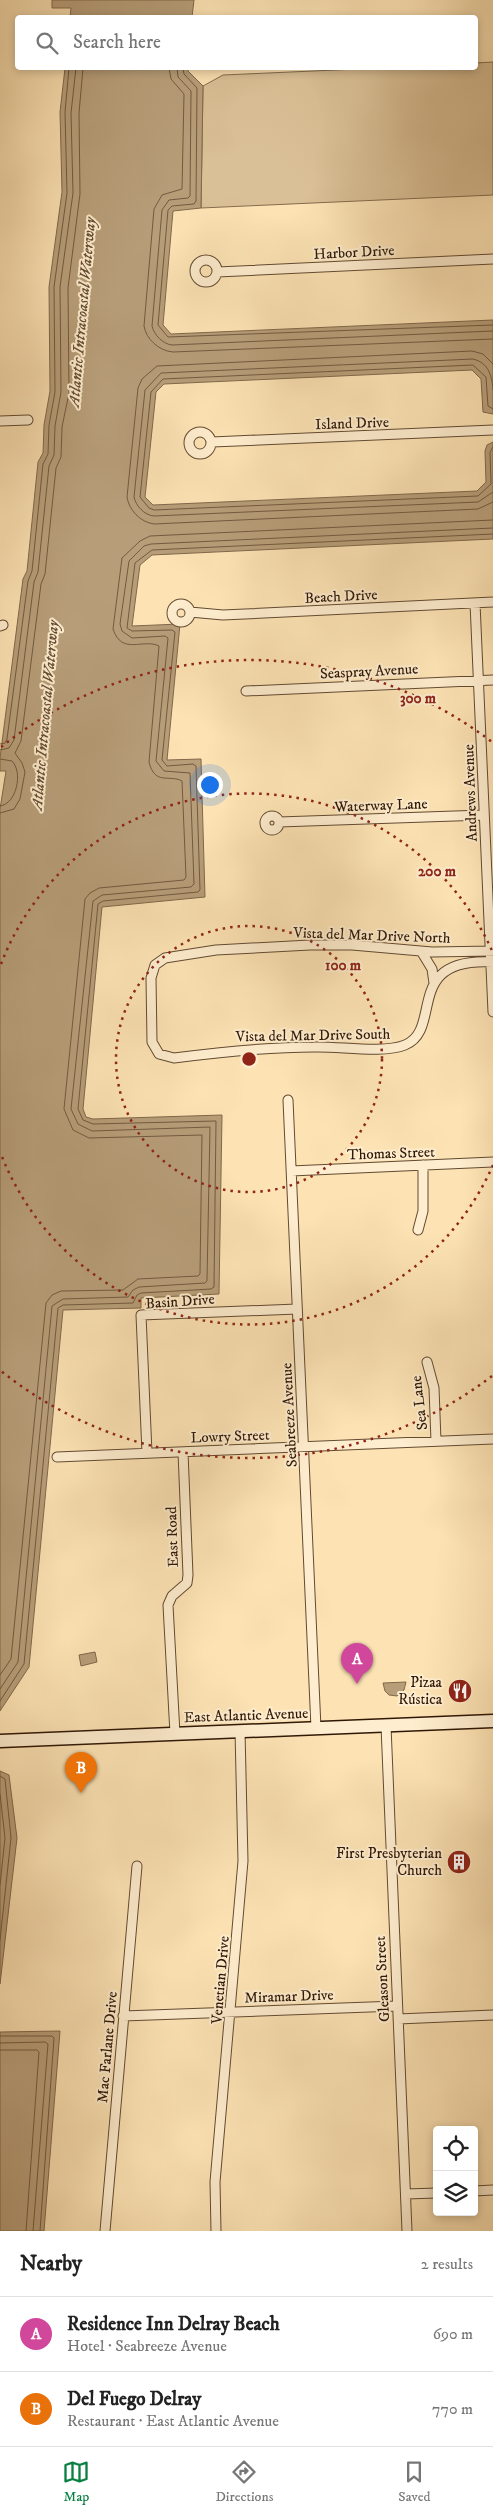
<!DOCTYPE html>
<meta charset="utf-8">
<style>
body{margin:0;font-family:"IM FELL DW Pica",serif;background:#f2f2f2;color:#222}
.controls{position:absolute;right:15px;bottom:15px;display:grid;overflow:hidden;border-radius:5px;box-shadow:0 2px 8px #0003}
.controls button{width:45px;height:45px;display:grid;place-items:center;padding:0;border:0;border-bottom:1px solid #e0e0e0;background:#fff;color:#222;font:25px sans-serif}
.you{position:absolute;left:209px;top:784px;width:18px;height:18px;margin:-12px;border:4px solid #fff;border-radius:50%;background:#1a73e8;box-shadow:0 0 0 8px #1a73e833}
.badge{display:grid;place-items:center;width:32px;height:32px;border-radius:50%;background:#0b8043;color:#fff;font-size:16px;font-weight:700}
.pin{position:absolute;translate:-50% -41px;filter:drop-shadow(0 1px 2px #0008)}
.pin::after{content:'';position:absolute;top:26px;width:18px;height:15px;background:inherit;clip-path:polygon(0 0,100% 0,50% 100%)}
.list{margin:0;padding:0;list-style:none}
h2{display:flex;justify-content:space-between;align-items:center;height:65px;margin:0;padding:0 20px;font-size:21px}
h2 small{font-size:16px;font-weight:400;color:#767676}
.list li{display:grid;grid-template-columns:32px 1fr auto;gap:15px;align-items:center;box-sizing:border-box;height:75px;padding:0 20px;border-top:1px solid #e0e0e0}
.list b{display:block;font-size:19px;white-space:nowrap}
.list p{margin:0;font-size:16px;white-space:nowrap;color:#767676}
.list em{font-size:16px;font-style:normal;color:#767676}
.icon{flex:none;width:28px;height:28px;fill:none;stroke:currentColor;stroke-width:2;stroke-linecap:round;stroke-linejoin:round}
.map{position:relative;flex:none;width:493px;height:2231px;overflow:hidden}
.search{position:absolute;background:#fff;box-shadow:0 2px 8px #0003;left:15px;right:15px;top:15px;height:55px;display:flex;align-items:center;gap:12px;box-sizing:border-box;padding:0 18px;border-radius:5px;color:#767676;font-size:19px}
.sheet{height:215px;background:#fff}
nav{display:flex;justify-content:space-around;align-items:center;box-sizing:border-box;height:70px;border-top:1px solid #e0e0e0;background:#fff;font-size:14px;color:#767676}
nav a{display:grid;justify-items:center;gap:2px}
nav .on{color:#0b8043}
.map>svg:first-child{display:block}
</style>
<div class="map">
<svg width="493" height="2231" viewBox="0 0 493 2231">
<rect width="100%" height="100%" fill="#fde3b4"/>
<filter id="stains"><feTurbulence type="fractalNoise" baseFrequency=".004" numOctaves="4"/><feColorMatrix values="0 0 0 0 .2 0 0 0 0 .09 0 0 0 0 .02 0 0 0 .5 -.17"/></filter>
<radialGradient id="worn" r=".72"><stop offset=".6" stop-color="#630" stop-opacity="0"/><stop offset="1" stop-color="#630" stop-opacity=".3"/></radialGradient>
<path fill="#dac096" stroke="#846c4e" d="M 493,62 L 493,195 L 201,208 L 203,86 L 223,75 L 381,68 L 476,68 L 476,63 Z"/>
<path fill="#b79e79" stroke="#81684b" d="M 52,0 L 194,0 L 192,17 L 70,18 L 71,8 L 52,8 Z
M 65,68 L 188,68 L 188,71 L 203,86 L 201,208 L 173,211 L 163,325 L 171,334 L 493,320 L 493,414 L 483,412 L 481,379 L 472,370 L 164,384 L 156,392 L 145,497 L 153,505 L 477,491 L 486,482 L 485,451 L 487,445 L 493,442 L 493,539 L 152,555 L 140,565 L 132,626 L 180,624 L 167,760 L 201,759 L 205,897 L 102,907 L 83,1109 L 86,1117 L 93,1119 L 222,1115 L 219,1294 L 141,1298 L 141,1308 L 63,1310 L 29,1667 L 0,1711 L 0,809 L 6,771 L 0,771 L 0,758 L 23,579 L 27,571 L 38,462 L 43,453 L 44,425 L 50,391 L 49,287 L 62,192 L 60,112 Z
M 95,1652 L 97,1662 L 81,1666 L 79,1655 Z
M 406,1682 L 404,1690 L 397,1696 L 389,1695 L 385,1691 L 383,1683 Z
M 0,1771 L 9,1775 L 17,1838 L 0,1984 Z
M 60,2031 L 44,2231 L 0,2231 L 0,2032 Z"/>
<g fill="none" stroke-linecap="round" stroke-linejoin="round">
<path stroke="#735a40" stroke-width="1" d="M 169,68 L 171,79 L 184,94 L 182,189 L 162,195 L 154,209 L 144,326 C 146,339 159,351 173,352 L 493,339
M 177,68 L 178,77 L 191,91 L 190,196 L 188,198 L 169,200 L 162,210 L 152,326 C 154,335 163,344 172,345 L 493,331
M 183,68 L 184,74 L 197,88 L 196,201 L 194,204 L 172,206 L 168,210 L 158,325 L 168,337 L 493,325
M 493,364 L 483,354 L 472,351 L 157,366 L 142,379 L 138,388 L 127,497 C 129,510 140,522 154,524 L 478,509 L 493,502
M 493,390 C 492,376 489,363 473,359 L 161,373 L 145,390 L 134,497 C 136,506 144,515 154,516 L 478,502 L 493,492
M 493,409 L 488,406 L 486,377 L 473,365 L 163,379 L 151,392 L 140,497 L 149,508 L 154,510 L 478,496 L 491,484 L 490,452 L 493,447
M 0,744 L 5,743 L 7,739 L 28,581 L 32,571 L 43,464 L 48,454 L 49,425 L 55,392 L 54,287 L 67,193 L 65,112 L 69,68
M 0,750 L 9,748 L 14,740 L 34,582 L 38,572 L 49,466 L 54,455 L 55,426 L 61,392 L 60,287 L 73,193 L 71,113 L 76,68
M 0,759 L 12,761 C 23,772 17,804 0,806
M 0,813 L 14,809 L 20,799 L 25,772 L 22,763 L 15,753 L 21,741 L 41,584 L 45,574 L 56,468 L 61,457 L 62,427 L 69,393 L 68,288 L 80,194 L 79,113 L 83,68
M 0,1675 L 11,1659 L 46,1303 L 52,1295 L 61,1291 L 123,1290 L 138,1279 L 198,1276 L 200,1274 L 202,1135 L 89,1138 L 73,1130 L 64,1109 L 85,899 L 90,893 L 99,888 L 184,880 L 186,877 L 182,781 C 169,774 155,786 149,762 L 159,646 C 143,638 122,656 113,629 L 122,558 L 140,541 L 150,536 L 493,520
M 0,1689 L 18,1662 L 52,1306 L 63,1299 L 128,1297 L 133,1290 L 139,1287 L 205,1283 L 207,1281 L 210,1127 L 92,1131 L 78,1124 L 71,1109 L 93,901 L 102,895 L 191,887 L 194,884 L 190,773 L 164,771 L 156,761 L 168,638 L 165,636 L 132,638 L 122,631 L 120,624 L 129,561 L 144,546 L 151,544 L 493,528
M 0,1701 L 24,1664 L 58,1308 L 63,1305 L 133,1303 L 137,1295 L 141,1293 L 211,1289 L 214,1287 L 216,1121 L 93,1124 L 83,1120 L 78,1109 L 98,904 L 103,901 L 198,892 L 200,890 L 196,766 L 193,764 L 167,766 L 162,760 L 175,632 L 172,630 L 132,631 L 127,628 L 135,563 L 152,550 L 493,534
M 0,1776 L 5,1779 L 11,1838 L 0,1940
M 0,1794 L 5,1838 L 0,1885
M 0,2036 L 52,2036 L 54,2038 L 40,2231
M 0,2043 L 45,2042 L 48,2044 L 33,2231
M 0,2050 L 37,2050 L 39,2052 L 26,2231"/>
<g stroke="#624a32" stroke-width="11">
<path id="street" d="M195 271a11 11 0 1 1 22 0a11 11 0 1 1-22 0Z
M 217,272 L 493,259
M 0,421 L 28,420
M189 443a11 11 0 1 1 22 0a11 11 0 1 1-22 0Z
M 212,442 L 493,430
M 475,603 L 493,1012
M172 613a9 9 0 1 1 18 0a9 9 0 1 1-18 0Z
M 190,612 L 223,615 L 493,602
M 0,626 L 3,625
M 246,691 L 493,680
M265 823a7 7 0 1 1 14 0a7 7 0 1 1-14 0Z
M 279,822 L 484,815
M 421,951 L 432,969 L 434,983
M 493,951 L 432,952 L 352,945 L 310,945 L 216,950 L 165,958 L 155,965 L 151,978 L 152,1042 L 159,1054 L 174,1058 C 221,1052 267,1047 314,1047 C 340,1046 382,1054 405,1045 C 444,1029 402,957 493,962
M 288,1100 L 316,1728
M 291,1171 L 493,1162
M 418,1230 L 423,1211 L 423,1165
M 427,1362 L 434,1388 L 436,1441
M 147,1453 L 141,1315 L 297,1309
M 57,1457 L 493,1439
M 386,1726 L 407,2231
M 175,1734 L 168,1605 L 172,1596 L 187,1583 L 188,1575 L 183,1452
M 123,2016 L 397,2006
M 398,2019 L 493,2015
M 474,2191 L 493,2190
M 406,2194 L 437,2193
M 105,2231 L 137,1866
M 216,2231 L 215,2182 L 243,1861 L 240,1731"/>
</g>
<g stroke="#2f1706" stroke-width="15">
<path id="secondary" d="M 0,1741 L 493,1721"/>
</g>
<use href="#street" stroke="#feedce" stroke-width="9"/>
<use href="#secondary" stroke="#feedce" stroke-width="12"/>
</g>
<g fill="none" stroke="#8f2418" stroke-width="2.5" stroke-dasharray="2.5 5">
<circle cx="249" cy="1059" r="133"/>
<path d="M493 1165A266 266 0 0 1 1 1154M1 964A266 266 0 0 1 493 953"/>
<path d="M492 1376A399 399 0 0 1 1 1371M1 747A399 399 0 0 1 492 742"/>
</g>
<defs>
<g id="restaurant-disc" transform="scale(1.25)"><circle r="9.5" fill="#8f2418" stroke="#feedce"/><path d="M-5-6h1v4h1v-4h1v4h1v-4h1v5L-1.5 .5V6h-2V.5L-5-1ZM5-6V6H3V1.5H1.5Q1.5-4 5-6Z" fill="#fff"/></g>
<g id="building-disc" transform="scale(1.25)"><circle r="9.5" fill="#8f2418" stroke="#feedce"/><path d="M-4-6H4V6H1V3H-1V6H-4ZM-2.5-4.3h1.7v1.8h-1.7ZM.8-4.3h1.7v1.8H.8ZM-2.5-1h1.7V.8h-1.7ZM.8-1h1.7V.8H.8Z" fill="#fff"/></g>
</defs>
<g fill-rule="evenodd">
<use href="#restaurant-disc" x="460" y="1691"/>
<use href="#building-disc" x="459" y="1862"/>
</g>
<g text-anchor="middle" stroke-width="4" stroke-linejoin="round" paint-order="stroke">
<g font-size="15" fill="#2f1706" stroke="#feedce">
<text transform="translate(354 252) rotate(-3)" y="5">Harbor Drive</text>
<text transform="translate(352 423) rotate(-2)" y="5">Island Drive</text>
<text transform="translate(341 596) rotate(-3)" y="5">Beach Drive</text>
<text transform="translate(369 671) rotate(-3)" y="5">Seaspray Avenue</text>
<text transform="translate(470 793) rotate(-92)" y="5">Andrews Avenue</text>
<text transform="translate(381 805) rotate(-2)" y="5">Waterway Lane</text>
<text transform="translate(372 935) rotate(2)" y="5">Vista del Mar Drive North</text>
<text transform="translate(313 1035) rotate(-1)" y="5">Vista del Mar Drive South</text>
<text transform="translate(391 1153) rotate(-2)" y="5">Thomas Street</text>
<text transform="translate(180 1301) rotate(-4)" y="5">Basin Drive</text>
<text transform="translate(419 1403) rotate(-97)" y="5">Sea Lane</text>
<text transform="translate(289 1415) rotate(-93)" y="5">Seabreeze Avenue</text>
<text transform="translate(230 1436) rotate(-2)" y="5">Lowry Street</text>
<text transform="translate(172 1537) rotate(-92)" y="5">East Road</text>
<text transform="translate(246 1715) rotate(-2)" y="5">East Atlantic Avenue</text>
<text transform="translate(382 1979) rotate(-93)" y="5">Gleason Street</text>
<text transform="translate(220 1980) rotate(-85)" y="5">Venetian Drive</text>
<text transform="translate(289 1996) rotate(-2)" y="5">Miramar Drive</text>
<text transform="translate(107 2047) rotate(-85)" y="5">Mac Farlane Drive</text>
</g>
<g font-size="15" fill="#2f1706" stroke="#feedce" text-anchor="end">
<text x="442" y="1687">Pizaa<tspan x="442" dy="17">Rústica</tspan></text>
<text x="442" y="1858">First Presbyterian<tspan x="442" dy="17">Church</tspan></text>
</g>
<g font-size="16" font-style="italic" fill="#654d34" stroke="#feedce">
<text transform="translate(81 312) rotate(-85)" y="6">Atlantic Intracoastal Waterway</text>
<text transform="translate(44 715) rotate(-85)" y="6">Atlantic Intracoastal Waterway</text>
</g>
</g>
<circle cx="249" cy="1059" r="8" fill="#8f2418" stroke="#feedce" stroke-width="2.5"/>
<g font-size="15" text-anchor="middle" font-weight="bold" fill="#8f2418" stroke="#feedce" stroke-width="4" stroke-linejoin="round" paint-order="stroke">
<text x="418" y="703">300 m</text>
<text x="437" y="876">200 m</text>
<text x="343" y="970">100 m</text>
</g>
<rect width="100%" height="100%" filter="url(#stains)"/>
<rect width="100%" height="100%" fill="url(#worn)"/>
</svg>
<div class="controls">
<button><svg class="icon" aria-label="locate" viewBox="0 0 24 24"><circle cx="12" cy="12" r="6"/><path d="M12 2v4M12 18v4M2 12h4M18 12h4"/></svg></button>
<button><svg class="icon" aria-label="layers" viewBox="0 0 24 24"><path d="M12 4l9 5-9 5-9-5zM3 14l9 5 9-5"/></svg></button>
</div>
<div class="you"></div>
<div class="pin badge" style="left:357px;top:1684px;background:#d1479c">A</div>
<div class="pin badge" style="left:81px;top:1793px;background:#e8710a">B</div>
<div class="search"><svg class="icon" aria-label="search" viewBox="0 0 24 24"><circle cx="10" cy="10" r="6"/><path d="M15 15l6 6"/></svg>Search here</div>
</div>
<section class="sheet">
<h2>Nearby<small>2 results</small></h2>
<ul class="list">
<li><span class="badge" style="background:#d1479c">A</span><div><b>Residence Inn Delray Beach</b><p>Hotel · Seabreeze Avenue</p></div><em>690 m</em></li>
<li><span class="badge" style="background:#e8710a">B</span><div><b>Del Fuego Delray</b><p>Restaurant · East Atlantic Avenue</p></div><em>770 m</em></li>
</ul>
</section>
<nav>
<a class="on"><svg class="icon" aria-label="map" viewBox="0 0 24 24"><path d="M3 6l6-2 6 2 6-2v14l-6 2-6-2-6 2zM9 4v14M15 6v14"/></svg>Map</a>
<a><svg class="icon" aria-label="directions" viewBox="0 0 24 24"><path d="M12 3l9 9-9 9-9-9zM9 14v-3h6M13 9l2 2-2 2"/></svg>Directions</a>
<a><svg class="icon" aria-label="saved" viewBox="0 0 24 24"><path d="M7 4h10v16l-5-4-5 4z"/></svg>Saved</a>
</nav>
